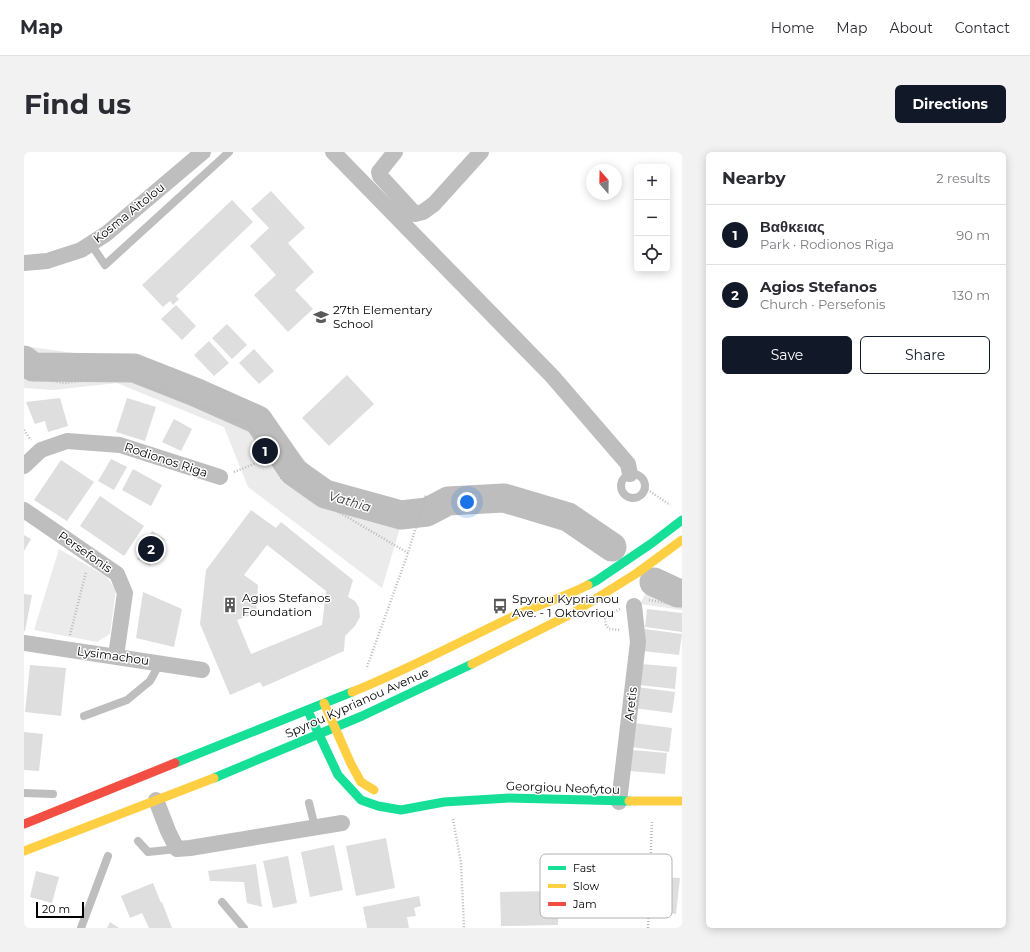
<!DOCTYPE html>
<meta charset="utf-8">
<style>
body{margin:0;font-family:Montserrat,sans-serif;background:#f2f2f3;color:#2b2b33}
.controls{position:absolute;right:12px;top:12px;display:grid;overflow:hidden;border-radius:6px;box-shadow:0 2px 10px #0003}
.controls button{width:36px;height:36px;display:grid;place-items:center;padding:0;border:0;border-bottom:1px solid #e1e1e2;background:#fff;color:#2b2b33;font:20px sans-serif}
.compass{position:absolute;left:562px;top:12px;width:36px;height:36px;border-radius:50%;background:#fff;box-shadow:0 2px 10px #0003;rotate:340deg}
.scale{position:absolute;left:12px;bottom:10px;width:48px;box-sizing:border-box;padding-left:4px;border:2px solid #000;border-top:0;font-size:11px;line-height:14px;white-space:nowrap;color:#000;-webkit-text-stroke:3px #fff;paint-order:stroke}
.you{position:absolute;left:443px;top:350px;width:14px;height:14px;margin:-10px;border:3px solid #fff;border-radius:50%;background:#1a73e8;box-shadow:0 0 0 6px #1a73e833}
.badge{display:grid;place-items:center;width:26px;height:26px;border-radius:50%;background:#111827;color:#fff;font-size:13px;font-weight:700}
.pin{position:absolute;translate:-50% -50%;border:2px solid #fff;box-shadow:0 1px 4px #0006}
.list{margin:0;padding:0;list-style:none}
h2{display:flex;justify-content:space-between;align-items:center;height:52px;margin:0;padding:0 16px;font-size:17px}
h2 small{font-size:13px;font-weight:400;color:#7c7c81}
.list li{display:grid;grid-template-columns:26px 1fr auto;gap:12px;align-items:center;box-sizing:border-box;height:60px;padding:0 16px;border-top:1px solid #e1e1e2}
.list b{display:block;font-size:15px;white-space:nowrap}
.list p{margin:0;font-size:13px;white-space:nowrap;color:#7c7c81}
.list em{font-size:13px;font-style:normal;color:#7c7c81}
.actions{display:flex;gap:8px;padding:12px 16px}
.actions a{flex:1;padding:9px 0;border:1px solid #111827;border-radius:6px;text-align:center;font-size:14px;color:#111827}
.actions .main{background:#111827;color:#fff}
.icon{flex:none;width:22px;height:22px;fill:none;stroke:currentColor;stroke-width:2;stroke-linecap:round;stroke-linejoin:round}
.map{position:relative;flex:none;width:658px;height:776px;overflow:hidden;border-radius:6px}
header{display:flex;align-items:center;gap:24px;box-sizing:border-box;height:56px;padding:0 20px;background:#fff;border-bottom:1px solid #e1e1e2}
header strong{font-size:19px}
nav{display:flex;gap:22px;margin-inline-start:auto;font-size:14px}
.intro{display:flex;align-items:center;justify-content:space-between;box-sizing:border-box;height:96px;padding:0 24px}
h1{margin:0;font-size:28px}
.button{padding:10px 18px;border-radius:6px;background:#111827;color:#fff;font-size:14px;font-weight:700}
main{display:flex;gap:24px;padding:0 24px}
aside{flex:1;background:#fff;border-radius:6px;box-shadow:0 2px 10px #0003}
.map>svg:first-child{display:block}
</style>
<header>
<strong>Map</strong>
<nav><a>Home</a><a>Map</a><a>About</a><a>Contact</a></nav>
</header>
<div class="intro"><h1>Find us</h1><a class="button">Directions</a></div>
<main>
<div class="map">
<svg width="658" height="776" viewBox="0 0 658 776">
<rect width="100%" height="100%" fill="#fff"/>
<path fill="#ebebeb" d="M 0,194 L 114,210 L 238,256 L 292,322 L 381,359 L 358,436 L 224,335 L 200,275 L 93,231 L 29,238 L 0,236 Z
M 35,397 L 82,424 L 92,438 L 86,482 L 73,490 L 10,478 Z
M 623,438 L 658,441 L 658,458 L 616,452 Z"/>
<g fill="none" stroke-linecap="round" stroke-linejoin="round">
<path stroke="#bdbdbd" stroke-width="29" d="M 0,208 L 9,215 L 110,216 L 171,240 L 234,268 L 270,320 L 301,342 L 377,363 L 403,360 L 424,349 L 480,346 L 544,365 L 588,395
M 630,430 L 654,441 L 658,441"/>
</g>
<path fill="#dedede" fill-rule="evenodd" d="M 247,39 L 281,76 L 264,91 L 290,120 L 271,138 L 289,157 L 264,180 L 230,143 L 252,123 L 226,94 L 245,76 L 227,57 Z
M 208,48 L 229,70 L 152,144 L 155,147 L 149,153 L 146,149 L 139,155 L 118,133 Z
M 152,153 L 172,174 L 158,188 L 137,167 Z
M 203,172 L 223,193 L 208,207 L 188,186 Z
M 185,189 L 205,211 L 190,224 L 170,203 Z
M 230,197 L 250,219 L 235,232 L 215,211 Z
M 323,223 L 350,252 L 305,294 L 278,266 Z
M 36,246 L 44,274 L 24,280 L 21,269 L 11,272 L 2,250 Z
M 103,246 L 132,255 L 121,289 L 92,280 Z
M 150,267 L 168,277 L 157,299 L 138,290 Z
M 87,307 L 103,315 L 90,338 L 74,329 Z
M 37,308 L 70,330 L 43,369 L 10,348 Z
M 109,317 L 138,333 L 127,354 L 98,338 Z
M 76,344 L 120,374 L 100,404 L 56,374 Z
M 227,358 L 252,376 L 257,370 L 329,428 L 324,445 L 331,449 L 335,456 L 336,465 L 331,474 L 321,484 L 320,499 L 239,535 L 236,530 L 206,543 L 176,472 L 182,418 ZM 243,393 L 302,439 L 298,473 L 227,502 L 213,468 L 232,461 L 234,433 L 220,423 Z
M 128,379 L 141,387 L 126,414 L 113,407 Z
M 0,383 L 7,387 L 0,399 Z
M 119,440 L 158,457 L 150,495 L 112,486 Z
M 0,442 L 8,443 L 1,479 L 0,479 Z
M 623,457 L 658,461 L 658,480 L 621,475 Z
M 621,477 L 658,482 L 655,503 L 618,499 Z
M 617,512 L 653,515 L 651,537 L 615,533 Z
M 6,513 L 42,516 L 37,564 L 1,560 Z
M 613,535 L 651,540 L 648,561 L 610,556 Z
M 610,571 L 648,576 L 645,600 L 607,595 Z
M 0,580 L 19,582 L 15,619 L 0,618 Z
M 608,598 L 643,601 L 641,622 L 606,619 Z
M 362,686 L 371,736 L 332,744 L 322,694 Z
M 310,693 L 319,738 L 286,745 L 277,700 Z
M 264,704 L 273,751 L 249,756 L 239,709 Z
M 232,712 L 238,755 L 223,751 L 220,730 L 186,729 L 184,719 Z
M 12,719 L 35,725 L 28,751 L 6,745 Z
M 635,725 L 656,726 L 652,762 L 632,759 Z
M 129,731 L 137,751 L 138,750 L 148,776 L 125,776 L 118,761 L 106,766 L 97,744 Z
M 534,739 L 534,773 L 477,774 L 476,740 Z
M 395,744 L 397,754 L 390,756 L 392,764 L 383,765 L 385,776 L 343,776 L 339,755 Z
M 86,770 L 95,776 L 83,776 Z"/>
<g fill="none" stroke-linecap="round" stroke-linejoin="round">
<path stroke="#b9b9b9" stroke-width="2.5" stroke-dasharray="1 2" stroke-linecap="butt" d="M 0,224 L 40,231 L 98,224 L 226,273 L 257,326 L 384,401
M 0,278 L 7,288
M 210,320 L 245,306
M 621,336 L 646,353
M 625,448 L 658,454
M 596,457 L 584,463 L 581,466 L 582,473 L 585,477 L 597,478
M 46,483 L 62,420
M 343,515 L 384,401 L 402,342
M 429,667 L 437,711 L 440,776
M 624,776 L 628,669"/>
<path stroke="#bebebe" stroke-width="8" d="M 67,92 L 81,113 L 205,0
M597 334a12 12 0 1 1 24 0a12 12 0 1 1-24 0Z
M 60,564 L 103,548 L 126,529 L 136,511
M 0,641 L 29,642
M 285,651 L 291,675
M 114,689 L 124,700 L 153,697
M 198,750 L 220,776
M 57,776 L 84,704"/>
<path stroke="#bebebe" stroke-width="16" d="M 309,0 L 528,224 L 604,312 L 606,322
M 371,0 L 355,20 L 356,24 L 391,62 L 399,60 L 410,52 L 457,0
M 0,111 L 23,109 L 57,98 L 82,82 L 179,0
M 0,314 L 17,298 L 43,289 L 96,293 L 196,325
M 0,358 L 93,422 L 101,441 L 92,504
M 0,491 L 178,518
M 132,648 L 144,679 L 153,697 L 166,696 L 318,671
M 595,650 L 614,490 L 610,454"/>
<path stroke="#16e098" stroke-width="9" d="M 564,433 L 572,429 L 628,391 L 658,368
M 284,559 L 314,623 L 337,648 L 354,654 L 377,658 L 420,650 L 485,646 L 605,649
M 151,611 L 328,540
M 190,626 L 338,564 L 448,512"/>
<path stroke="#ffcf43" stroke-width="9" d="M 448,512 L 549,461 L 613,421 L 658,388
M 328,540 C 383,518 435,490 488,465 C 513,453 539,446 564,433
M 300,551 L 327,612 L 337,630 L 350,638
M 605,649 L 658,649
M 0,699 L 190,626"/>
<path stroke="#f24e42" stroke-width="9" d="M 0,672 L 151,611"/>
</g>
<defs>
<g id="school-bare" transform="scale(1.2)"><path d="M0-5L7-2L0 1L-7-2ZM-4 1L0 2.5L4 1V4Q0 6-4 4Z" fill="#595959" stroke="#fff" stroke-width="2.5" paint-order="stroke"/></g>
<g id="building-bare" transform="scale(1.2)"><path d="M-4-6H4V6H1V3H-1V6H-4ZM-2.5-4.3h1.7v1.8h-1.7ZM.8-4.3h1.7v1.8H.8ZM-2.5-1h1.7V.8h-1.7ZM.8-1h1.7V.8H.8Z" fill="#595959" stroke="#fff" stroke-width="2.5" paint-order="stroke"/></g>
<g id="bus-bare" transform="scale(1.2)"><path d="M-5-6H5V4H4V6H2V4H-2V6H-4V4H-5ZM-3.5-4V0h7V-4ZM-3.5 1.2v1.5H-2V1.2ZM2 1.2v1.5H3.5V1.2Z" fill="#595959" stroke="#fff" stroke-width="2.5" paint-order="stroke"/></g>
</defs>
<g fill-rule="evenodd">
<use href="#school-bare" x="297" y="165"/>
<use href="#building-bare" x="206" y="453"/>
<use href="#bus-bare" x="476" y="454"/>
</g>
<g text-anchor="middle" stroke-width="3" stroke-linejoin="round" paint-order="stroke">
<g font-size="12" fill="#000" stroke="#fff">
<text transform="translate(105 61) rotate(-39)" y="4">Kosma Aitolou</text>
<text transform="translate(142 308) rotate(18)" y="4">Rodionos Riga</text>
<text transform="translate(61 400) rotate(35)" y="4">Persefonis</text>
<text transform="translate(89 504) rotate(8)" y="4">Lysimachou</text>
<text transform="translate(333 551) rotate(-24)" y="4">Spyrou Kyprianou Avenue</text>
<text transform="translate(607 552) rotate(-83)" y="4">Aretis</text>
<text transform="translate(539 636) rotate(2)" y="4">Georgiou Neofytou</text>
</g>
<g font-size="12" fill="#000" stroke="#fff" text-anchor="start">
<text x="309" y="162">27th Elementary<tspan x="309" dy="14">School</tspan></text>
<text x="218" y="450">Agios Stefanos<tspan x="218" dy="14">Foundation</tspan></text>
<text x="488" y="451">Spyrou Kyprianou<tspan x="488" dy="14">Ave. - 1 Oktovriou</tspan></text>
</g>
<g font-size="13" font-style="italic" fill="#424242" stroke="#fff">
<text transform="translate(326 349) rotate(16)" y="5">Vathia</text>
</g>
</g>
<rect x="516" y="702" width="132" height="64" rx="6" fill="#fff" stroke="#b2b2b2" stroke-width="1"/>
<rect x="524" y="714" width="18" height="4" fill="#16e098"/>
<rect x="524" y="732" width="18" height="4" fill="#ffcf43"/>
<rect x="524" y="750" width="18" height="4" fill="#f24e42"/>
<g font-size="11" fill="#000">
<text x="549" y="720">Fast</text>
<text x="549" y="738">Slow</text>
<text x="549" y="756">Jam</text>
</g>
</svg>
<div class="controls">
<button>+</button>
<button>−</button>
<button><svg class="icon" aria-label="locate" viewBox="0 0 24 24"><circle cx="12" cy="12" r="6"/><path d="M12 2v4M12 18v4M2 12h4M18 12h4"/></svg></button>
</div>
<svg class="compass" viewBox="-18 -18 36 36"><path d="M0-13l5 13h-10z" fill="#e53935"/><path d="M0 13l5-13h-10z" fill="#7c7c81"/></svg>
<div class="scale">20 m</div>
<div class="you"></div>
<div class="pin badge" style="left:241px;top:299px">1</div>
<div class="pin badge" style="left:127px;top:397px">2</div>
</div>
<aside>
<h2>Nearby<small>2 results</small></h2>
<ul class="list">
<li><span class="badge">1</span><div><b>Βαθκειας</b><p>Park · Rodionos Riga</p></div><em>90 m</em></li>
<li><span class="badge">2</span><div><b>Agios Stefanos</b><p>Church · Persefonis</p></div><em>130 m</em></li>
</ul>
<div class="actions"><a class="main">Save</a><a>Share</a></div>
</aside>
</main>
